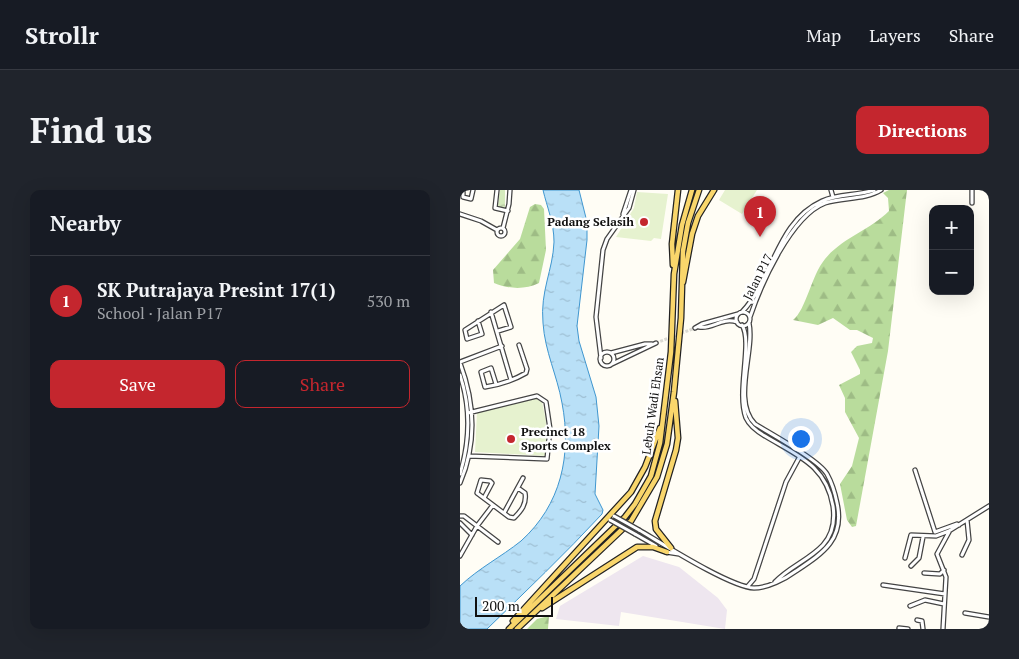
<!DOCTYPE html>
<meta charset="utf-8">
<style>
body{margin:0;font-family:"PT Serif",serif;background:#20242c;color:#f1f3f6}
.controls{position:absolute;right:15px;top:15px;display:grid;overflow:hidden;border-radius:10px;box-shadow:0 5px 20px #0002}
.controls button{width:45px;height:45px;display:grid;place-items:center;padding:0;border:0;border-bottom:1px solid #363941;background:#171b24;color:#f1f3f6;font:25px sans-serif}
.scale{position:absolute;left:15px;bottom:12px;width:78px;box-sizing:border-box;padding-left:5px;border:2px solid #111;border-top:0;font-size:14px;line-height:18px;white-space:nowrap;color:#111;-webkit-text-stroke:4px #fff;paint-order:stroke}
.you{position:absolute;left:340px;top:248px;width:18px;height:18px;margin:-12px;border:4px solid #fff;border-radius:50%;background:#1a73e8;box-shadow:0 0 0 8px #1a73e833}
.badge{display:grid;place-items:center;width:32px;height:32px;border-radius:50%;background:#c4262e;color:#fff;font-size:16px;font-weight:700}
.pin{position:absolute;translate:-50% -41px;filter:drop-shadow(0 1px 2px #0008)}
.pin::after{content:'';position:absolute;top:26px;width:18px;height:15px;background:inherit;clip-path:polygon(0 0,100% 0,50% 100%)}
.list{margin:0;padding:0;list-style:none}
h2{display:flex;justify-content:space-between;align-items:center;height:65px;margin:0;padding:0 20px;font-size:21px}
h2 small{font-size:16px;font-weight:400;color:#9ea1a6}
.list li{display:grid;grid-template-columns:32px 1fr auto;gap:15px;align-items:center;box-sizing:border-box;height:90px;padding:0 20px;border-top:1px solid #363941}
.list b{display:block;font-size:19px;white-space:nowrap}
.list p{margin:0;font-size:16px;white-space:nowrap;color:#9ea1a6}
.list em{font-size:16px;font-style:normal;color:#9ea1a6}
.actions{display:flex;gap:10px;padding:15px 20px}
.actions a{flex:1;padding:11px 0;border:1px solid #c4262e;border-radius:10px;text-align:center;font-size:18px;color:#c4262e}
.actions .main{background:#c4262e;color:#fff}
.map{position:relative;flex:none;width:529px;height:439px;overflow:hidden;border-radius:10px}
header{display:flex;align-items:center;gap:30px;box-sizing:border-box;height:70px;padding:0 25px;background:#171b24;border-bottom:1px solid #363941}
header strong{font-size:24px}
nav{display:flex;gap:28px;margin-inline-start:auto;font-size:18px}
.intro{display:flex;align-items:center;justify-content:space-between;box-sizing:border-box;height:120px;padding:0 30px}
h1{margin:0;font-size:35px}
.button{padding:12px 22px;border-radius:10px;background:#c4262e;color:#fff;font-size:18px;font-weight:700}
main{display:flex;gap:30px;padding:0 30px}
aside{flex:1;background:#171b24;border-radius:10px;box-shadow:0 5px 20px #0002}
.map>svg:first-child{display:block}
</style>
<header>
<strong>Strollr</strong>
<nav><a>Map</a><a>Layers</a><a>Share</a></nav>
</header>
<div class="intro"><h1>Find us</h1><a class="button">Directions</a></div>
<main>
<aside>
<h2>Nearby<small></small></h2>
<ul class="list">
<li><span class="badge">1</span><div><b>SK Putrajaya Presint 17(1)</b><p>School · Jalan P17</p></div><em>530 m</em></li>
</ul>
<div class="actions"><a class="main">Save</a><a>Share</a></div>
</aside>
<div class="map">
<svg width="529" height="439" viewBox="0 0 529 439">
<defs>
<pattern id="forest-firs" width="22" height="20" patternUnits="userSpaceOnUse" patternTransform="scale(1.25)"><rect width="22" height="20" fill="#b9dc9c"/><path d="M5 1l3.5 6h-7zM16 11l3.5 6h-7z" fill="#9ebc85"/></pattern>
<pattern id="park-crowns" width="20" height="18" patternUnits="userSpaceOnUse" patternTransform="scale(1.25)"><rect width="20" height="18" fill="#d5ebbd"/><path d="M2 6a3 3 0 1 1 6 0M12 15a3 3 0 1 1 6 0" fill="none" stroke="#b6c8a1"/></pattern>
<pattern id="water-ripples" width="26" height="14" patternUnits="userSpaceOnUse" patternTransform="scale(1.25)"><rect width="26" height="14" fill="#b9e0f7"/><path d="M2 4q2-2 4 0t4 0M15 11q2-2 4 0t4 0" fill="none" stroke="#9ebfd3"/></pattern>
</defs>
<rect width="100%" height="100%" fill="#fffdf5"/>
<path fill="#eee6ef" d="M 183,366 L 219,377 L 258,408 L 267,420 L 265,439 L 161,422 L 159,436 L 96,429 L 100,416 Z"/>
<path fill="url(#forest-firs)" d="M 429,0 L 447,0 L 428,161 L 396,336 L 392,337 L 387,330 L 380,294 L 392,276 L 399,248 L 385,222 L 385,208 L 379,195 L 400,184 L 400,180 L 391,162 L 397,156 L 412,153 L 413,148 L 397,140 L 390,140 L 373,128 L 358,135 L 333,130 C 346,120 351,86 365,69 C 382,48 410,40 429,21 L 428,8 L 423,3 Z
M 75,14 L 81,15 L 84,19 L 86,60 L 79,93 C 65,100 48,99 34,93 L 33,80 L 60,49 L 70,17 Z
M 89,426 L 88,439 L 67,439 L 77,429 Z"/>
<path fill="url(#park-crowns)" d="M 40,0 L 45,0 L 45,18 L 38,16 Z"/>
<path fill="#e6f2cf" d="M 265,0 L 297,0 L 282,24 L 259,10 Z
M 177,2 L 208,4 L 201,49 L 194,48 L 191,51 L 156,47 L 174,18 Z
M 75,208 L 82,212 L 86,231 L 86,266 L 15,262 L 17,222 Z"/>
<path fill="url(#water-ripples)" stroke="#3f96cf" d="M 83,0 L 119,0 L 127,32 L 127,50 L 117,136 L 119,151 L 136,207 L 139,236 L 135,304 L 143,320 L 142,324 C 105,364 66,401 27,439 L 0,439 L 0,396 C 19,378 41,367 61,351 C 101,315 112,265 102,213 C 97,185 85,162 83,133 C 80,101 93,80 94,52 C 94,33 87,17 83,0 Z"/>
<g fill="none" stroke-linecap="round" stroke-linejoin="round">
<path stroke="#dbdad3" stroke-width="3" stroke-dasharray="3 1.5" stroke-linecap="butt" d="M 196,153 L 235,138"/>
<g stroke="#444" stroke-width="5.5">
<path id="minor" d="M 3,0 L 3,7 L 11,9 L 13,0
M 37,0 L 35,18 L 48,21
M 371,0 L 373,7
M 512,13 L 512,0
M 0,24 L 21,31 L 37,40
M 163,24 L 171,0
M 43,38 L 49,14 L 50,0
M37 42a4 4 0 1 1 8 0a4 4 0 1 1-8 0Z
M 31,122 L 51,190
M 282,122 C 314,88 316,32 362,11 C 379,3 397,6 414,0
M276 129a7 7 0 1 1 14 0a7 7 0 1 1-14 0Z
M 290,127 C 301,94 331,26 365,13 C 383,7 405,10 421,0
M 18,131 L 22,144 L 7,149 L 5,140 L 44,115 L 51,137 L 38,141
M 282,135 C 293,152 276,202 286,228 C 290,237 298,242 305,246 C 338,266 366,275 373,316 C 375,330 373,344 363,355 C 349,370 329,377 315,392
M 239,137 C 252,140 261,127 277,132
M 235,138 L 242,134 L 278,124
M140 169a7 7 0 1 1 14 0a7 7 0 1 1-14 0Z
M 151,163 L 185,154 L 192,154
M 141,168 L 136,127 L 143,60 L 147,49 L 169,18 L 174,0
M 0,172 L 42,156
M 0,173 C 15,213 17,253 0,293
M 152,174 L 196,153
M 0,185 C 11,218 10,251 0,284
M 36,194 L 31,178 L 21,182 L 25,197 C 38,195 54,190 66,183 L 67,179 L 59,155
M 8,223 L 77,206 L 86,212 L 90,239 L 87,269 L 9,266
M 455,280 L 475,342 L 497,334 L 499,335
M 24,308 L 32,293 L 30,291 L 21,290 L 17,303 L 49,327 L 54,328 C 61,321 67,314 65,303 L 58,298
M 44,323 L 63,288
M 0,326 L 4,326 L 38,352
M 0,333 L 12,345
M 179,340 C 203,354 270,397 294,398 C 308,398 325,389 336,381 C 363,363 385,349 377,313 C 375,303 372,293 367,284 C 359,270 311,244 295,234 C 272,211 295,161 289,133
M 175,344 L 196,356
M 206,362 L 219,364
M 502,365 L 509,350 L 507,330
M 0,366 L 17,336 L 33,315
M 445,368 L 451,345 L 476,346 L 489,341 L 529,316
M 451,376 L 459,368 L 463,347
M 464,383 L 480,384 L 484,380
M 423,395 L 485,404
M 288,396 L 294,389 L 326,292 L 339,268
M 450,416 L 465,410 L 484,414
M 505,423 L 529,427
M 457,430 L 462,431 L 463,439
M 439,438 L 448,439
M 483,439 L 486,387 L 477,364 L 489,342"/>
</g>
<g stroke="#222" stroke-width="7">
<path id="major" d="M 213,75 L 212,54 L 218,0
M 223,92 L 232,44 L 238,26 L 254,0
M 211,358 L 196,339 L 195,331 L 216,260 L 218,248 L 215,211
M 82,418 L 177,357 L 193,357 L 207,362
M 53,431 L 171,302 L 185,277 L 200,238
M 49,439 L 165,327 L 175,314 L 191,286 L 200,253 L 211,162 L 214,84 L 222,35 L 232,0
M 57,439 L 171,331 L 197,287 L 207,254 L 214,202 L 221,128 L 223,61 L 228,33 L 239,0"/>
</g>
<use href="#minor" stroke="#fff" stroke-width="3"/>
<use href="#major" stroke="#f9d66b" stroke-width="4.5"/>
<g stroke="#444" stroke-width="5.5" stroke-linecap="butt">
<path id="minor-bridge" d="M 154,326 L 179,340
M 150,330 L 175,344"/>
</g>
<use href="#minor-bridge" stroke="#fff" stroke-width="3"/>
</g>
<g fill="#c4262e" stroke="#fff" stroke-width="2">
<circle cx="184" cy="32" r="5"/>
<circle cx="51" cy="249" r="5"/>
</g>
<g text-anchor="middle" stroke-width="5" stroke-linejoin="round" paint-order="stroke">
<g font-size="12" font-weight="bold" fill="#111" stroke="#fff" text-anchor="end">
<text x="174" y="36">Padang Selasih</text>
<text x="61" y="246" text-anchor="start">Precinct 18<tspan x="61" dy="14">Sports Complex</tspan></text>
</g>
<g font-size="12" fill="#111" stroke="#fff">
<text transform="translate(298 87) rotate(-63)" y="4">Jalan P17</text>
<text transform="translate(193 216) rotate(-82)" y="4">Lebuh Wadi Ehsan</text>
</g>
</g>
</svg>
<div class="controls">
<button>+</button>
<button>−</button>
</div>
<div class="scale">200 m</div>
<div class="you"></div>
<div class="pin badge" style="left:300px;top:47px">1</div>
</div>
</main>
